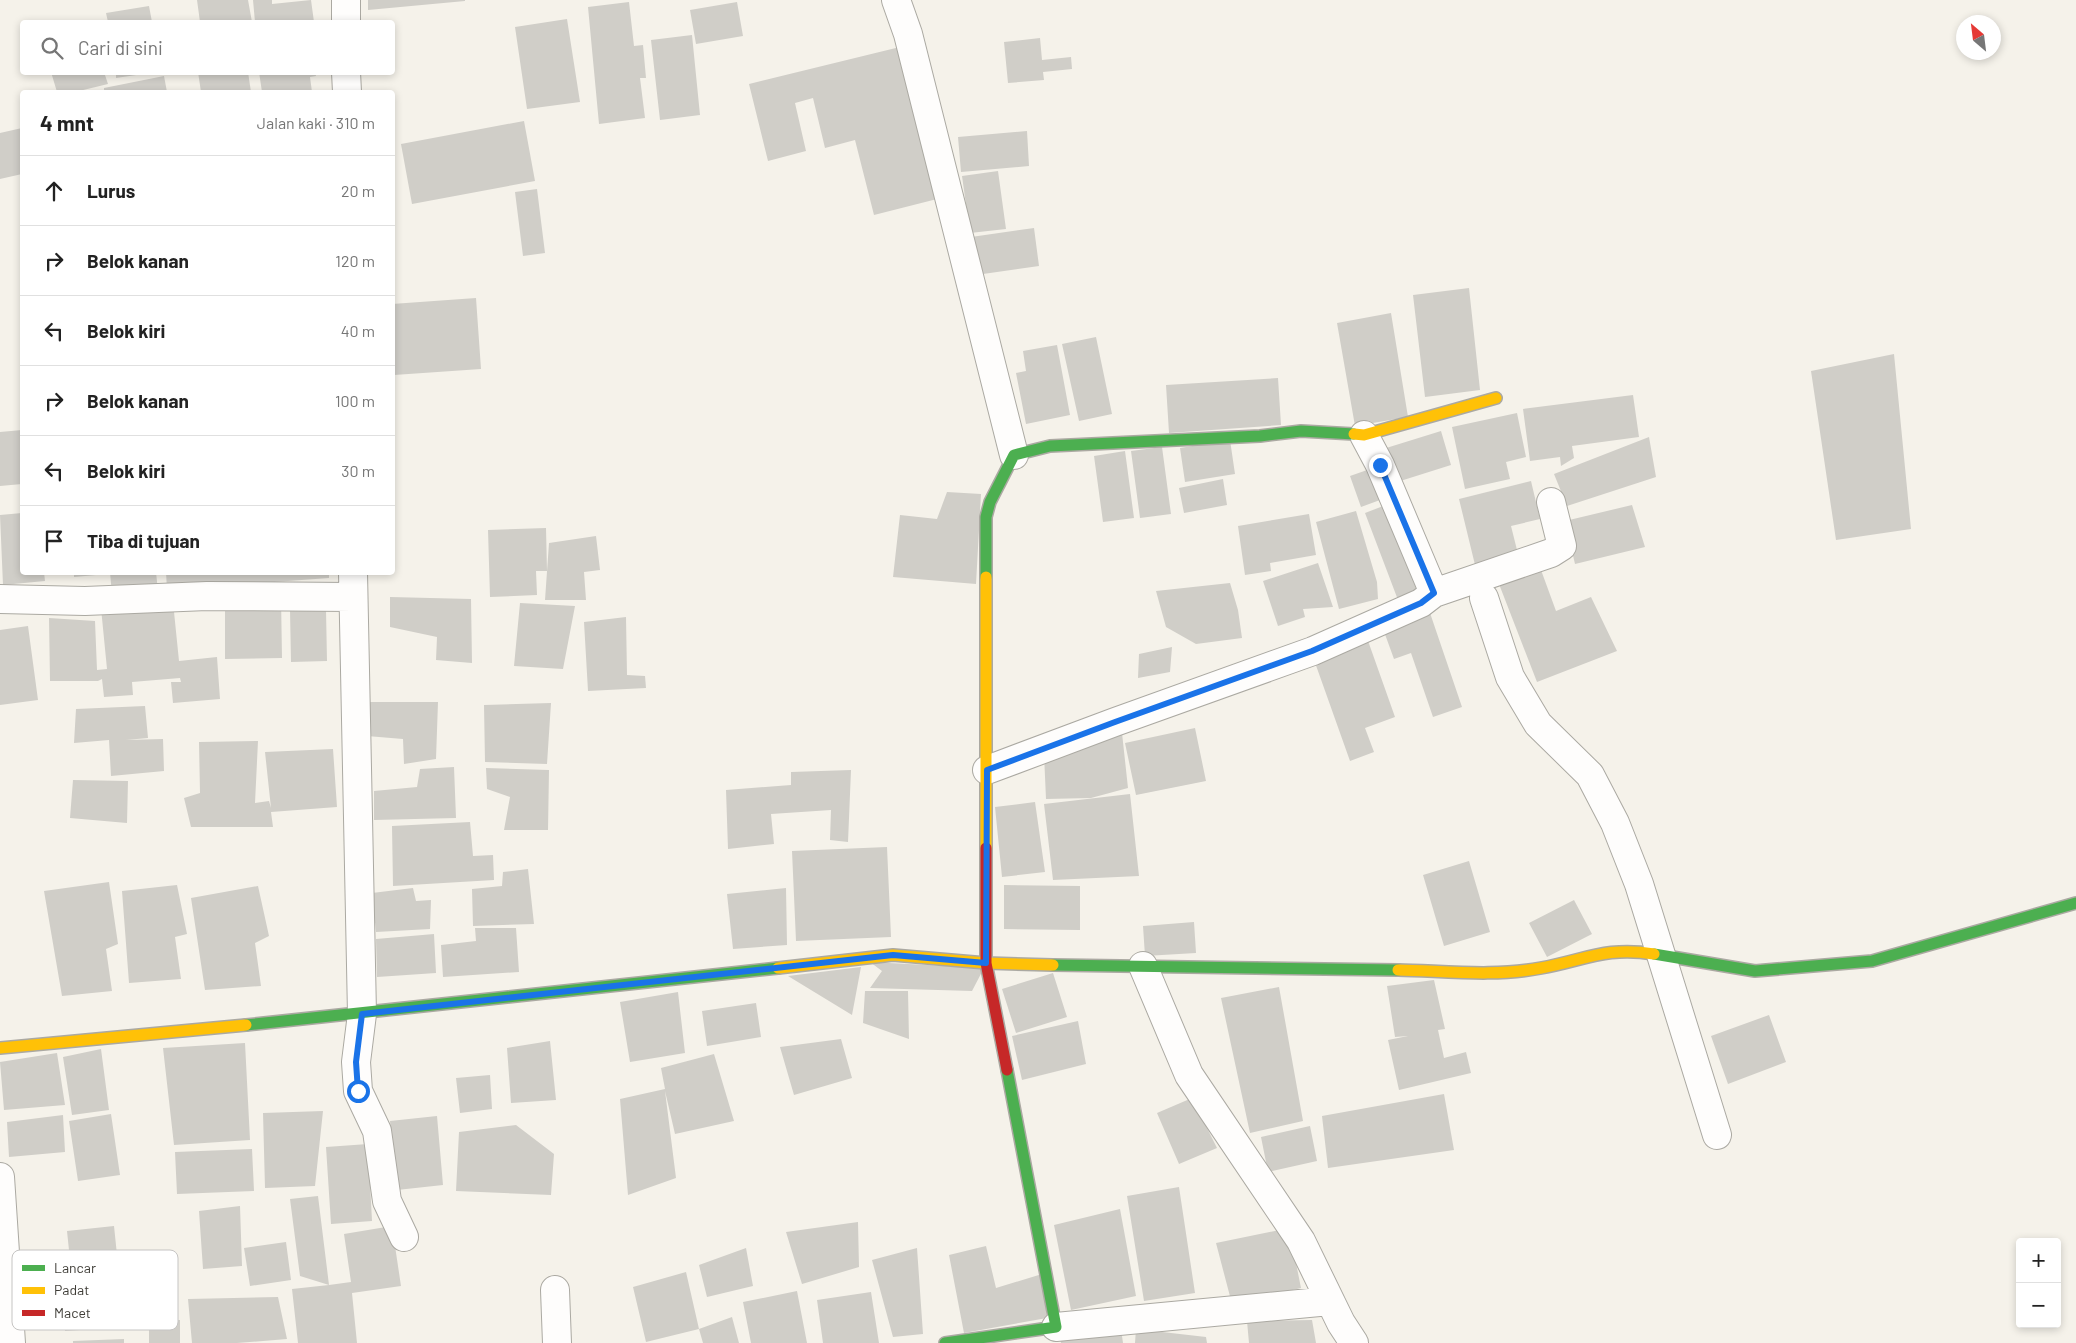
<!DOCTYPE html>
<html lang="id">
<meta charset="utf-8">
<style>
body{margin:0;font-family:Barlow,sans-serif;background:#f2f2f2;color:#222}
.controls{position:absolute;right:15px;bottom:15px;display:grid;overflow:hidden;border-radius:5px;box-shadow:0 2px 8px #0003}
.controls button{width:45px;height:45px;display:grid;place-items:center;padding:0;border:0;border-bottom:1px solid #e0e0e0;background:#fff;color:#222;font:25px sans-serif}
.compass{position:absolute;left:1956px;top:15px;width:45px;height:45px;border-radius:50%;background:#fff;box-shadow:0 2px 8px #0003;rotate:332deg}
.stop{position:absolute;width:15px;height:15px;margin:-11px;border:4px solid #1a73e8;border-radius:50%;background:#fff}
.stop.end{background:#1a73e8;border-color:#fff;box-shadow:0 1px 5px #0008}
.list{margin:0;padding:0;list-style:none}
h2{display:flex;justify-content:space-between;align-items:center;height:65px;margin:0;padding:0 20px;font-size:21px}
h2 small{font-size:16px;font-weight:400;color:#767676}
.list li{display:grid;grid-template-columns:32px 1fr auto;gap:15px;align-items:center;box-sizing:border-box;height:70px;padding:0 20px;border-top:1px solid #e0e0e0}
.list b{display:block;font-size:19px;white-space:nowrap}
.list em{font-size:16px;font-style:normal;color:#767676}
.icon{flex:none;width:28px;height:28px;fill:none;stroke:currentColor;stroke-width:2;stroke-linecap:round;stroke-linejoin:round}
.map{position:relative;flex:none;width:2076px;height:1343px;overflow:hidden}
.search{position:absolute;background:#fff;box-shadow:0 2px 8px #0003;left:20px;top:20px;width:375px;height:55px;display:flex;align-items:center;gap:12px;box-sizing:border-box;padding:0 18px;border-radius:5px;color:#767676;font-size:19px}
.panel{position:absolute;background:#fff;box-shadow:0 2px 8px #0003;left:20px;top:90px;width:375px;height:485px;border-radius:5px}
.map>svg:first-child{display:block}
</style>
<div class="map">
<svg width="2076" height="1343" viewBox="0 0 2076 1343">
<rect width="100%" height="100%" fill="#f5f2ea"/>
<path fill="#d0cec8" d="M 197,0 L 248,0 L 252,22 L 200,22 Z
M 253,0 L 272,0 L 272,4 L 311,0 L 314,22 L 255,22 Z
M 368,0 L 465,0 L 465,1 L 368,10 Z
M 629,2 L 634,46 L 643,45 L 646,78 L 640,78 L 645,118 L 599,124 L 588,7 Z
M 737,2 L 743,36 L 696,44 L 690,10 Z
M 149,6 L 152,22 L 108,22 L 106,13 Z
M 567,19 L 580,102 L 527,109 L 515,27 Z
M 692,35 L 700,115 L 660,120 L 651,40 Z
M 1040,38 L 1042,60 L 1071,57 L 1072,69 L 1043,72 L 1044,80 L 1008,83 L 1004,42 Z
M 904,46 L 941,198 L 874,215 L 855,140 L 825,148 L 813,98 L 795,103 L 806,151 L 768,161 L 749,84 Z
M 51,72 L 104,72 L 108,84 L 75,92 L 57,92 Z
M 116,72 L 143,72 L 143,74 L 116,78 Z
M 198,72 L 248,72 L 251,92 L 201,92 Z
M 259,72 L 315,72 L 316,76 L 310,77 L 312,92 L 262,92 Z
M 164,76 L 167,92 L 104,92 L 104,88 Z
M 524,121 L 535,181 L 412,204 L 401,144 Z
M 22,128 L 22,174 L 0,179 L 0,133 Z
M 1027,131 L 1029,166 L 961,172 L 958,137 Z
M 998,171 L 1006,229 L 970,233 L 962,176 Z
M 537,189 L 545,253 L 523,256 L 515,192 Z
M 1034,228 L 1039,266 L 976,275 L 971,237 Z
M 1469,288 L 1480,390 L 1425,397 L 1413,295 Z
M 476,298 L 481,369 L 394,375 L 392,304 Z
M 1391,313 L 1408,417 L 1355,426 L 1337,323 Z
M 1096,337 L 1112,414 L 1079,421 L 1062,344 Z
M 1057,345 L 1070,415 L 1026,424 L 1016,373 L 1026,371 L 1023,351 Z
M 1894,354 L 1911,529 L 1836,540 L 1811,371 Z
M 1278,378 L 1281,425 L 1169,433 L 1166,385 Z
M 1633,395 L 1639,437 L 1572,446 L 1574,458 L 1561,466 L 1560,457 L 1530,461 L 1523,409 Z
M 1517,413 L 1526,457 L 1506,462 L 1510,479 L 1465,489 L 1452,427 Z
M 22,430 L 22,484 L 0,486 L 0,432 Z
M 1441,431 L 1451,465 L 1394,483 L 1383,449 Z
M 1649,437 L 1656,477 L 1567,506 L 1554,474 Z
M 1230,440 L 1235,474 L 1185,482 L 1180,448 Z
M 1162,447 L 1171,514 L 1140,518 L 1131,451 Z
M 1125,451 L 1134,518 L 1103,522 L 1094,456 Z
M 1370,469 L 1380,500 L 1361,507 L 1350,476 Z
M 1223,479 L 1227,505 L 1184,513 L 1179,488 Z
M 1531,481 L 1540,519 L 1511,526 L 1519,558 L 1476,569 L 1459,499 Z
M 947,492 L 981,494 L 976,584 L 893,577 L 900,515 L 937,519 Z
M 1391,503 L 1423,590 L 1398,600 L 1365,513 Z
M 1632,505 L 1645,547 L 1575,564 L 1565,521 Z
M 1356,511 L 1377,582 L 1378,599 L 1339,609 L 1316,522 Z
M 22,513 L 22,572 L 44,572 L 45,581 L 3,585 L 0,515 Z
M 1309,514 L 1316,555 L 1270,563 L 1271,571 L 1245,575 L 1238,526 Z
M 546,528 L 547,571 L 536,571 L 537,595 L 490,597 L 488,530 Z
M 596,536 L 600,570 L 584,572 L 586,600 L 545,600 L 549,543 Z
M 1318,563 L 1333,607 L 1303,609 L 1305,617 L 1278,626 L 1263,581 Z
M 1541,570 L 1556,611 L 1591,597 L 1617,651 L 1537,682 L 1499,584 Z
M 74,572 L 107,572 L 107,574 L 74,577 Z
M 110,572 L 156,572 L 158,591 L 112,595 Z
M 166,572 L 329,572 L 329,578 L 167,590 Z
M 1230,583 L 1238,610 L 1242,638 L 1196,644 L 1166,627 L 1156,591 Z
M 281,597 L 282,658 L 225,659 L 225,598 Z
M 390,597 L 471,599 L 472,663 L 436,660 L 437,637 L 390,627 Z
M 173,602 L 179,661 L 217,657 L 220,699 L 173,703 L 171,682 L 181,682 L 180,678 L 132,682 L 133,695 L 104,697 L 102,679 L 98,681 L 50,681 L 49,618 L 95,621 L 97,670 L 107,669 L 101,608 Z
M 520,603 L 575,606 L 563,669 L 514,666 Z
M 290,610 L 326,610 L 327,661 L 291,662 Z
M 1429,610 L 1462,707 L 1433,717 L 1411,653 L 1394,659 L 1382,626 Z
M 626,617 L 627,675 L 645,676 L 646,688 L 588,691 L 584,622 Z
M 28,626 L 38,700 L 0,705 L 0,630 Z
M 1367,638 L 1395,717 L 1365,728 L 1374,752 L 1350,761 L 1313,657 Z
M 1172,647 L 1170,672 L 1138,678 L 1139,654 Z
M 369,702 L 438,702 L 436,759 L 404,764 L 403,739 L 367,736 Z
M 551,703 L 547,764 L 485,762 L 484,705 Z
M 145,706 L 148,738 L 126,740 L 163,739 L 164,771 L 111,776 L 109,740 L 74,743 L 76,709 Z
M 1195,728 L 1206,781 L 1136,795 L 1125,743 Z
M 1122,733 L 1128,788 L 1091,798 L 1046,799 L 1044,754 L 1085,749 L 1084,738 Z
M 258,741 L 255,803 L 269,801 L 271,808 L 265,752 L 333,749 L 337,807 L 271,812 L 273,827 L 191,827 L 184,798 L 200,793 L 199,742 Z
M 454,767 L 456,818 L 374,820 L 374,791 L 417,787 L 420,769 Z
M 486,768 L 549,770 L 548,830 L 504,830 L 510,797 L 487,789 Z
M 851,770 L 848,842 L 830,840 L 831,810 L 771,814 L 774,844 L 728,849 L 726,790 L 791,785 L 791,772 Z
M 73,780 L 128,781 L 127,823 L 70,818 Z
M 1130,794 L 1139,876 L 1053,880 L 1044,804 Z
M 1035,802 L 1045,872 L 1002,877 L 995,807 Z
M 470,822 L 473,856 L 493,855 L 494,880 L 393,886 L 392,826 Z
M 887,847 L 891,937 L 796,941 L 792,851 Z
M 1469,861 L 1490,932 L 1444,946 L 1423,875 Z
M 528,869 L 534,924 L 473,926 L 472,889 L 502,886 L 503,872 Z
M 109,882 L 118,944 L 106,949 L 112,991 L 62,996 L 44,891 Z
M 177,885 L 187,934 L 175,937 L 181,979 L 129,983 L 122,891 Z
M 1004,885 L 1080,886 L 1080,930 L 1004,929 Z
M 258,886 L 269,936 L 255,943 L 261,986 L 205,990 L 191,898 Z
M 413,888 L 416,901 L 431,900 L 430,929 L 376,932 L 372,893 Z
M 786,888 L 787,945 L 733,949 L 727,894 Z
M 1574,900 L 1592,934 L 1547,957 L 1529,923 Z
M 1194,922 L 1196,953 L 1145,956 L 1143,926 Z
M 475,928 L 516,928 L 519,972 L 443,977 L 441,945 L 476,941 Z
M 434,934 L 436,973 L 377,977 L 376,939 Z
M 870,962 L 984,968 L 972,991 L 870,988 L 882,971 Z
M 861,967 L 852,1015 L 788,976 Z
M 1053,973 L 1067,1017 L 1016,1033 L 1002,989 Z
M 1434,980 L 1445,1029 L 1438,1030 L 1444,1058 L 1466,1052 L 1471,1073 L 1399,1090 L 1388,1040 L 1408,1036 L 1395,1037 L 1387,986 Z
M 1279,987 L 1303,1121 L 1250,1133 L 1221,998 Z
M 865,991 L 908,991 L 909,1039 L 863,1023 Z
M 678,992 L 685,1053 L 630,1062 L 620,1002 Z
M 756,1003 L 761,1037 L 707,1046 L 702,1011 Z
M 1769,1015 L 1786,1062 L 1728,1084 L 1711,1036 Z
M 1078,1021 L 1086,1064 L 1022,1080 L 1012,1036 Z
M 841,1039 L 852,1078 L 794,1095 L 780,1047 Z
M 550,1041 L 556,1100 L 511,1103 L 507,1048 Z
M 245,1043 L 250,1140 L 174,1145 L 163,1048 Z
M 101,1049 L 109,1110 L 72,1115 L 63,1057 Z
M 57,1053 L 65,1105 L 4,1110 L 0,1062 Z
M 714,1054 L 734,1121 L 675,1134 L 665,1091 L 676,1178 L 628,1195 L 620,1099 L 665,1089 L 661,1068 Z
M 490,1075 L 492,1109 L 460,1113 L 456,1078 Z
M 1444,1094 L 1454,1150 L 1328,1168 L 1322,1116 Z
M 1192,1098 L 1217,1148 L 1179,1164 L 1157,1113 Z
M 323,1111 L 315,1186 L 265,1188 L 263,1113 Z
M 111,1114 L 120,1175 L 78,1181 L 69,1121 Z
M 63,1115 L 65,1152 L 9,1157 L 7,1122 Z
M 437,1116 L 443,1185 L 397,1190 L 390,1121 Z
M 516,1125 L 554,1154 L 551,1195 L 456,1191 L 459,1132 Z
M 1310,1126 L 1317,1161 L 1268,1172 L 1261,1137 Z
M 368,1144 L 372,1221 L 331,1224 L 326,1147 Z
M 252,1149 L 254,1191 L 177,1194 L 175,1152 Z
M 1179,1187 L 1195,1293 L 1144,1301 L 1127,1196 Z
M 318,1196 L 329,1285 L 351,1282 L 344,1234 L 392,1226 L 401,1286 L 352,1293 L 357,1343 L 298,1343 L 292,1289 L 329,1285 L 300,1276 L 290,1199 Z
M 240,1206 L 242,1266 L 203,1269 L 199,1211 Z
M 1120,1209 L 1136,1296 L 1071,1310 L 1054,1225 Z
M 858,1222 L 859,1267 L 802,1284 L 786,1232 Z
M 114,1226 L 119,1274 L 72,1279 L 67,1231 Z
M 1289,1228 L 1301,1288 L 1232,1304 L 1216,1243 Z
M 286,1242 L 291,1280 L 250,1286 L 244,1248 Z
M 986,1246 L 996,1288 L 1042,1274 L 1047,1318 L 964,1333 L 949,1255 Z
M 746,1248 L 753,1286 L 707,1297 L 699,1265 Z
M 917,1248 L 923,1334 L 893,1337 L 872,1260 Z
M 686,1272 L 699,1329 L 732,1317 L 739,1343 L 703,1343 L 699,1329 L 646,1342 L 633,1287 Z
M 138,1288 L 140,1326 L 65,1331 L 63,1291 Z
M 797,1291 L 807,1343 L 751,1343 L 743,1302 Z
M 871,1292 L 879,1343 L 823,1343 L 817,1300 Z
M 278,1297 L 287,1339 L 237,1343 L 192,1343 L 188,1299 Z
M 180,1320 L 180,1343 L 149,1343 L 149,1321 Z
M 1312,1320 L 1316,1343 L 1249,1343 L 1247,1321 Z
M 1121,1329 L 1123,1343 L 1061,1343 L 1060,1338 Z
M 1136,1329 L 1206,1337 L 1207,1343 L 1135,1343 Z
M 124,1339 L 124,1343 L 73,1343 L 73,1341 Z"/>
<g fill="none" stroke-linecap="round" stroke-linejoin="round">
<g stroke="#aba9a2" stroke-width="30">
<path id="street" d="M 346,0 L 346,22
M 896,0 L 908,34 L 1014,455
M 346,72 L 347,92
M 1364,435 L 1380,465 L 1434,593
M 353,572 L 362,1014 L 356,1062 L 358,1091 L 377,1131 L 387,1201 L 404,1237
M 1484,598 L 1510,677 L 1538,724 L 1590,775 L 1615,823 L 1639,884 L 1717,1135
M 0,599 L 85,601 L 207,596 L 353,597
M 987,770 L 1115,722 L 1313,651 L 1421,603 L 1434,593 L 1551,553 L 1562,546 L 1551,502
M 1143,966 L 1189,1075 L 1301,1241 L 1341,1323 L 1354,1343
M 0,1177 L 11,1343
M 555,1290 L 557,1343
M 1056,1327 L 1330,1301"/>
</g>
<g stroke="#aba9a2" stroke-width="14">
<path id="fast" d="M 986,577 L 986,517 L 990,502 L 1014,455 L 1050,446 L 1260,436 L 1301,431 L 1354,434
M 1654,954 L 1755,971 L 1872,961 L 2076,903
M 1053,965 L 1398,970
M 246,1025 L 778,968
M 945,1343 L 1056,1327 L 1007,1070"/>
</g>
<g stroke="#aba9a2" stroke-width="14">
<path id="slow" d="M 1354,434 L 1364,435 L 1496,398
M 986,577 L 986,848
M 778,968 L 893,955 L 986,963 L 1053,965
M 1398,970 C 1445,971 1495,977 1541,968 C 1585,960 1607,946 1654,954
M 0,1048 L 246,1025"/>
</g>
<g stroke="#aba9a2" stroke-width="14">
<path id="jam" d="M 986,848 L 986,963 L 1007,1070"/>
</g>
<use href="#street" stroke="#fefdfc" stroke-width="28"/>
<use href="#fast" stroke="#4caf50" stroke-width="11"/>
<use href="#slow" stroke="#ffc107" stroke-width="11"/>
<use href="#jam" stroke="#c62828" stroke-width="11"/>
</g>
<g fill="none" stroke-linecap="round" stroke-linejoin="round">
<path stroke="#1a73e8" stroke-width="6" d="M 358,1091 L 356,1062 L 362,1014 L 893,955 L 986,963 L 987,770 L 1115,722 L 1312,651 L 1421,603 L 1434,593 L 1380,465"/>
</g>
<rect x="12" y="1250" width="166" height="80" rx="8" fill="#fff" stroke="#c5c4c3" stroke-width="1"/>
<rect x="22" y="1265" width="23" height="6" fill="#4caf50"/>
<rect x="22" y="1287" width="23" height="7" fill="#ffc107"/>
<rect x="22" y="1310" width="23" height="6" fill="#c62828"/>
<g font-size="14" fill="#3e3c36">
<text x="54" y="1273">Lancar</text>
<text x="54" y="1295">Padat</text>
<text x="54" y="1318">Macet</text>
</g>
</svg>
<div class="controls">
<button>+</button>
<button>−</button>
</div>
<svg class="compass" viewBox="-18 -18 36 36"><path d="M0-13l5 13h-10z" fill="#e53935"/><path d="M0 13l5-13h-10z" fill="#767676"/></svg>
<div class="stop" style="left:358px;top:1091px"></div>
<div class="stop end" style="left:1380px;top:465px"></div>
<div class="search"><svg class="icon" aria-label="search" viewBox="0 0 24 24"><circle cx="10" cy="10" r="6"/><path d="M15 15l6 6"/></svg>Cari di sini</div>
<section class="panel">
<h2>4 mnt<small>Jalan kaki · 310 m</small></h2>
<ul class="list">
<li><svg class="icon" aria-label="ahead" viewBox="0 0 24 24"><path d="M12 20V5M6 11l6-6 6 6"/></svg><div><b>Lurus</b></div><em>20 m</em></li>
<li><svg class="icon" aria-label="right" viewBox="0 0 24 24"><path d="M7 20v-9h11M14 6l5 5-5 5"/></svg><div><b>Belok kanan</b></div><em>120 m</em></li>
<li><svg class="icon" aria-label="left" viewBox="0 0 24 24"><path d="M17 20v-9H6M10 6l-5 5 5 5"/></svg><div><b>Belok kiri</b></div><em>40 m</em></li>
<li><svg class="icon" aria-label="right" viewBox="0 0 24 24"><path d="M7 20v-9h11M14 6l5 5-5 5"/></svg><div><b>Belok kanan</b></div><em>100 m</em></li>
<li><svg class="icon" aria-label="left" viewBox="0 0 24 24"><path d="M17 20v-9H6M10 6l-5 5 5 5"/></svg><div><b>Belok kiri</b></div><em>30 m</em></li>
<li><svg class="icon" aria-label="arrive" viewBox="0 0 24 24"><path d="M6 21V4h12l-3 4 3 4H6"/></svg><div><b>Tiba di tujuan</b></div></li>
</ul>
</section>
</div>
